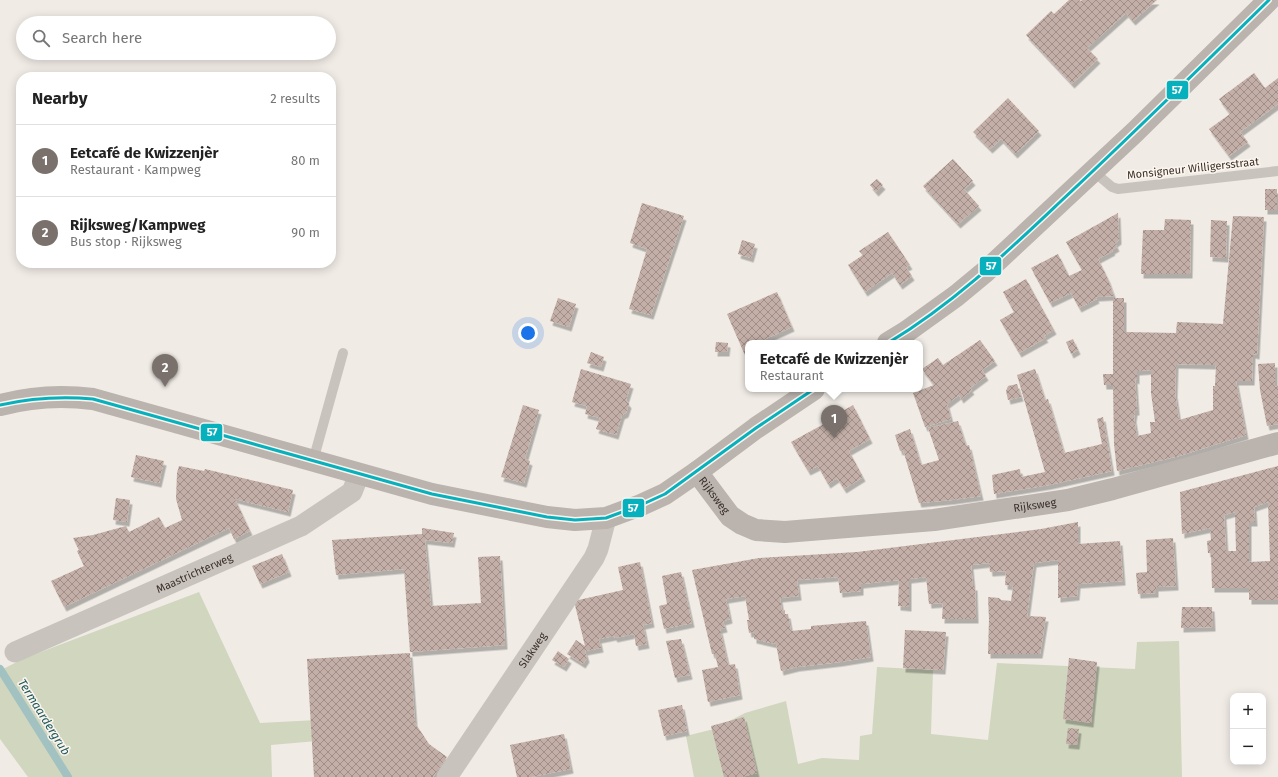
<!DOCTYPE html>
<meta charset="utf-8">
<style>
body{margin:0;font-family:"Fira Sans",sans-serif;background:#f2f2f2;color:#222}
.controls{position:absolute;right:12px;bottom:12px;display:grid;overflow:hidden;border-radius:8px;box-shadow:0 2px 10px #0003}
.controls button{width:36px;height:36px;display:grid;place-items:center;padding:0;border:0;border-bottom:1px solid #e0e0e0;background:#fff;color:#222;font:20px sans-serif}
.you{position:absolute;left:528px;top:333px;width:14px;height:14px;margin:-10px;border:3px solid #fff;border-radius:50%;background:#1a73e8;box-shadow:0 0 0 6px #1a73e833}
.badge{display:grid;place-items:center;width:26px;height:26px;border-radius:50%;background:#7a716c;color:#fff;font-size:13px;font-weight:700}
.pin{position:absolute;translate:-50% -33px;filter:drop-shadow(0 1px 2px #0008)}
.pin::after{content:'';position:absolute;top:21px;width:14px;height:12px;background:inherit;clip-path:polygon(0 0,100% 0,50% 100%)}
.popup{position:absolute;left:745px;top:340px;width:178px;height:52px;box-sizing:border-box;display:grid;place-content:center;border-radius:8px;background:#fff;filter:drop-shadow(0 1px 3px #0005);font-size:13px;white-space:nowrap;color:#767676}
.popup b{font-size:15px;color:#222}
.popup::after{content:'';position:absolute;left:50%;top:100%;margin-left:-8px;border:8px solid transparent;border-top-color:#fff}
.list{margin:0;padding:0;list-style:none}
h2{display:flex;justify-content:space-between;align-items:center;height:52px;margin:0;padding:0 16px;font-size:17px}
h2 small{font-size:13px;font-weight:400;color:#767676}
.list li{display:grid;grid-template-columns:26px 1fr auto;gap:12px;align-items:center;box-sizing:border-box;height:72px;padding:0 16px;border-top:1px solid #e0e0e0}
.list b{display:block;font-size:15px;white-space:nowrap}
.list p{margin:0;font-size:13px;white-space:nowrap;color:#767676}
.list em{font-size:13px;font-style:normal;color:#767676}
.icon{flex:none;width:22px;height:22px;fill:none;stroke:currentColor;stroke-width:2;stroke-linecap:round;stroke-linejoin:round}
.map{position:relative;flex:none;width:1278px;height:777px;overflow:hidden}
.search{position:absolute;background:#fff;box-shadow:0 2px 10px #0003;left:16px;top:16px;width:320px;height:44px;display:flex;align-items:center;gap:10px;box-sizing:border-box;padding:0 14px;border-radius:22px;color:#767676;font-size:15px}
.panel{position:absolute;background:#fff;box-shadow:0 2px 10px #0003;left:16px;top:72px;width:320px;height:196px;border-radius:16px}
.map>svg:first-child{display:block}
</style>
<div class="map">
<svg width="1278" height="777" viewBox="0 0 1278 777">
<defs>
<pattern id="building-cross-hatch" width="8" height="8" patternUnits="userSpaceOnUse"><rect width="8" height="8" fill="#c3afa7"/><path d="M0 0l8 8M0 8l8-8" fill="none" stroke="#a08f88"/></pattern>
<filter id="shadow"><feDropShadow dx="2.5" dy="4.5" stdDeviation="0" flood-color="#0004"/></filter>
</defs>
<rect width="100%" height="100%" fill="#f0ebe5"/>
<path fill="#d1d6bf" d="M 199,592 L 260,723 L 317,720 L 317,741 L 271,745 L 272,777 L 28,777 L 0,739 L 0,665 L 3,669 L 25,658 Z
M 1179,641 L 1182,777 L 694,777 L 686,736 L 714,729 L 745,713 L 786,701 L 798,764 L 822,758 L 859,760 L 860,736 L 872,734 L 877,667 L 933,670 L 931,734 L 988,740 L 997,663 L 1135,669 L 1137,642 Z"/>
<g fill="none" stroke-linecap="round" stroke-linejoin="round">
<path stroke="#a1c2c1" stroke-width="8" d="M 0,669 L 68,777"/>
</g>
<path fill="url(#building-cross-hatch)" fill-rule="evenodd" filter="url(#shadow)" d="M 1069,0 L 1079,0 L 1081,1 L 1082,0 L 1157,0 L 1133,21 L 1126,13 L 1087,48 L 1098,59 L 1072,84 L 1026,35 L 1051,11 L 1054,14 Z
M 1254,73 L 1265,88 L 1278,78 L 1278,104 L 1240,132 L 1248,142 L 1229,156 L 1209,129 L 1230,114 L 1219,99 Z
M 1008,98 L 1039,131 L 1015,154 L 1001,139 L 990,149 L 973,132 Z
M 953,159 L 973,181 L 964,189 L 979,206 L 958,224 L 923,186 Z
M 877,179 L 883,185 L 876,192 L 870,185 Z
M 1265,189 L 1277,189 L 1277,210 L 1265,210 Z
M 642,203 L 684,216 L 651,315 L 629,309 L 647,249 L 630,243 Z
M 1118,213 L 1119,240 L 1115,243 L 1117,247 L 1112,250 L 1113,251 L 1098,259 L 1108,279 L 1114,296 L 1096,297 L 1097,299 L 1079,308 L 1071,293 L 1050,303 L 1031,268 L 1058,254 L 1069,276 L 1082,270 L 1066,242 Z
M 1233,216 L 1264,217 L 1257,355 L 1253,354 L 1252,381 L 1236,381 L 1246,435 L 1179,456 L 1117,471 L 1114,444 L 1113,385 L 1104,385 L 1103,374 L 1113,374 L 1113,298 L 1124,298 L 1124,332 L 1176,333 L 1177,322 L 1223,324 ZM 1176,364 L 1216,365 L 1215,386 L 1213,386 L 1213,410 L 1179,420 L 1175,393 ZM 1151,370 L 1151,393 L 1155,422 L 1150,422 L 1151,433 L 1137,436 L 1134,418 L 1135,411 L 1137,411 L 1135,379 L 1137,380 L 1137,371 Z
M 1165,219 L 1191,220 L 1190,274 L 1141,274 L 1143,230 L 1164,230 Z
M 1211,220 L 1227,221 L 1226,258 L 1210,257 Z
M 888,232 L 910,265 L 906,267 L 912,276 L 900,285 L 892,273 L 865,292 L 848,265 L 863,255 L 859,251 Z
M 742,240 L 755,244 L 751,258 L 738,254 Z
M 1026,279 L 1054,330 L 1044,336 L 1046,338 L 1019,353 L 1000,320 L 1014,312 L 1003,292 Z
M 777,292 L 792,327 L 759,342 L 760,343 L 748,343 L 748,362 L 727,314 Z
M 558,298 L 576,304 L 569,327 L 550,321 Z
M 1073,339 L 1078,350 L 1071,354 L 1066,342 Z
M 980,340 L 995,361 L 982,370 L 986,376 L 970,388 L 972,390 L 961,399 L 959,395 L 947,404 L 951,419 L 925,427 L 913,393 L 934,385 L 922,369 L 938,358 L 943,365 Z
M 716,342 L 728,343 L 727,352 L 715,352 Z
M 591,352 L 604,357 L 601,367 L 587,363 Z
M 1275,363 L 1275,387 L 1278,386 L 1278,424 L 1267,426 L 1260,390 L 1258,364 Z
M 581,369 L 631,384 L 626,400 L 629,404 L 626,413 L 622,415 L 616,435 L 596,429 L 600,418 L 585,414 L 587,406 L 572,402 Z
M 1035,369 L 1045,400 L 1048,399 L 1064,453 L 1102,444 L 1097,419 L 1103,417 L 1112,471 L 1049,485 L 994,494 L 992,475 L 1020,469 L 1021,477 L 1045,472 L 1017,375 Z
M 1017,384 L 1021,397 L 1008,400 L 1006,391 L 1008,386 Z
M 523,405 L 539,410 L 525,459 L 530,461 L 524,483 L 501,477 Z
M 853,405 L 870,439 L 849,451 L 863,477 L 844,489 L 837,478 L 828,484 L 818,466 L 808,471 L 791,442 L 842,414 L 841,412 Z
M 958,421 L 966,446 L 969,445 L 981,496 L 952,500 L 919,503 L 903,450 L 900,451 L 895,435 L 910,429 L 921,465 L 939,460 L 928,428 Z
M 136,455 L 164,461 L 159,483 L 131,477 Z
M 179,466 L 204,471 L 205,469 L 293,490 L 288,512 L 235,499 L 250,531 L 234,539 L 229,528 L 64,607 L 51,581 L 84,566 L 77,551 L 79,550 L 73,538 L 93,535 L 126,526 L 129,532 L 159,517 L 165,528 L 182,520 L 176,499 L 177,473 Z
M 1278,466 L 1278,600 L 1249,600 L 1249,588 L 1212,588 L 1211,553 L 1208,553 L 1207,541 L 1211,540 L 1210,528 L 1182,534 L 1180,492 ZM 1268,502 L 1270,561 L 1249,562 L 1249,522 L 1255,522 L 1254,507 ZM 1235,512 L 1236,551 L 1226,551 L 1224,515 Z
M 116,498 L 130,500 L 127,522 L 113,520 Z
M 1078,522 L 1078,544 L 1120,541 L 1123,581 L 1078,584 L 1077,596 L 1058,598 L 1058,560 L 1034,563 L 1027,616 L 1046,617 L 1040,654 L 988,654 L 989,619 L 988,597 L 999,598 L 1001,600 L 1011,601 L 1013,586 L 1005,585 L 1006,571 L 990,572 L 989,563 L 971,565 L 973,586 L 975,586 L 976,619 L 942,619 L 943,603 L 929,604 L 926,577 L 909,579 L 909,607 L 898,606 L 899,580 L 861,584 L 861,591 L 840,593 L 838,577 L 797,580 L 799,596 L 780,598 L 782,611 L 785,610 L 785,614 L 788,614 L 791,631 L 811,629 L 811,626 L 866,621 L 871,657 L 840,662 L 797,667 L 781,671 L 776,644 L 754,639 L 754,632 L 749,633 L 747,620 L 749,620 L 745,596 L 726,599 L 730,619 L 723,621 L 725,628 L 720,629 L 728,665 L 735,664 L 740,695 L 708,702 L 702,670 L 718,667 L 715,654 L 712,654 L 692,570 L 759,558 L 857,552 L 1041,529 Z
M 422,528 L 454,533 L 452,543 L 425,540 L 431,606 L 481,603 L 478,557 L 500,556 L 505,645 L 410,652 L 404,569 L 336,575 L 332,540 L 422,534 Z
M 1173,538 L 1176,586 L 1156,587 L 1156,593 L 1138,594 L 1136,573 L 1147,572 L 1146,540 Z
M 282,554 L 289,572 L 260,584 L 252,566 Z
M 640,562 L 652,623 L 643,625 L 647,644 L 636,646 L 634,634 L 615,638 L 614,636 L 599,639 L 601,648 L 585,651 L 587,658 L 583,664 L 567,654 L 576,640 L 585,646 L 574,601 L 623,590 L 618,567 Z
M 681,572 L 692,623 L 664,629 L 659,606 L 667,604 L 662,576 Z
M 1182,607 L 1212,607 L 1213,627 L 1181,628 Z
M 905,630 L 946,632 L 943,670 L 903,668 Z
M 681,639 L 690,675 L 675,678 L 666,641 Z
M 558,651 L 569,659 L 564,667 L 552,660 Z
M 410,653 L 415,723 L 429,744 L 447,757 L 433,777 L 314,777 L 307,659 Z
M 1069,658 L 1097,662 L 1091,723 L 1063,719 Z
M 682,705 L 687,731 L 664,736 L 658,710 Z
M 744,717 L 757,773 L 742,777 L 724,777 L 711,726 Z
M 1068,728 L 1079,729 L 1077,745 L 1066,744 Z
M 564,734 L 571,769 L 531,777 L 517,777 L 510,745 Z"/>
<g fill="none" stroke-linecap="round" stroke-linejoin="round">
<path stroke="#c9c3be" stroke-width="10" d="M 1093,171 L 1112,187 L 1118,189 L 1278,171
M 313,461 L 343,353"/>
<g stroke="#c9c3be" stroke-width="21">
<path id="s1" d="M 15,652 L 301,526 L 352,492 L 359,474"/>
<path id="s2" d="M 447,777 L 594,558 L 598,549 L 606,518"/>
</g>
<g stroke="#bab3ae" stroke-width="22">
<path d="M 888,343 L 906,332 L 956,296 L 985,272 L 1135,132 L 1269,0"/>
<path d="M 0,405 C 30,397 63,395 93,399 L 432,494 L 547,517 L 575,520 L 606,518 L 641,505 L 665,494 L 697,472 L 756,428 L 814,389"/>
<path id="s3" d="M 697,472 L 730,516 L 742,524 L 756,530 L 785,532 L 934,520 L 1068,500 L 1113,489 L 1278,443"/>
</g>
<g stroke="#fbf5ee" stroke-width="6">
<path id="bus-1" d="M 888,343 C 954,303 1005,254 1060,202 C 1131,136 1200,68 1269,0
M 0,405 C 31,398 61,396 93,399 L 432,494 L 547,517 L 575,520 L 606,518 L 641,505 L 665,494 L 756,428 L 814,389"/>
</g>
<use href="#bus-1" stroke="#06b0bd" stroke-width="3"/>
</g>
<g text-anchor="middle" stroke-width="3" stroke-linejoin="round" paint-order="stroke">
<g font-size="11" fill="#3b302b" stroke="#fbf5ee">
<text transform="translate(1193 168) rotate(-6)" y="4">Monsigneur Willigersstraat</text>
<text dy="4" stroke="none"><textPath href="#s3" startOffset="29">Rijksweg</textPath></text>
<text dy="4" stroke="none"><textPath href="#s3" startOffset="365">Rijksweg</textPath></text>
<text dy="4" stroke="none"><textPath href="#s1" startOffset="196">Maastrichterweg</textPath></text>
<text dy="4" stroke="none"><textPath href="#s2" startOffset="153">Slakweg</textPath></text>
</g>
<g font-size="12" font-style="italic" fill="#1f5a5e" stroke="#fbf5ee">
<text transform="translate(44 717) rotate(58)" y="4">Termaardergrub</text>
</g>
</g>
<g stroke="#fbf5ee" stroke-width="1.5">
<rect x="1166" y="80" width="23" height="20" rx="4" fill="#06b0bd"/>
<rect x="979" y="256" width="23" height="20" rx="4" fill="#06b0bd"/>
<rect x="200" y="423" width="23" height="19" rx="4" fill="#06b0bd"/>
<rect x="622" y="498" width="23" height="20" rx="4" fill="#06b0bd"/>
</g>
<g font-size="11" text-anchor="middle" font-weight="bold" fill="#fff">
<text x="1177" y="94">57</text>
<text x="991" y="270">57</text>
<text x="212" y="436">57</text>
<text x="633" y="512">57</text>
</g>
</svg>
<div class="controls">
<button>+</button>
<button>−</button>
</div>
<div class="you"></div>
<div class="pin badge" style="left:834px;top:438px">1</div>
<div class="popup"><b>Eetcafé de Kwizzenjèr</b>Restaurant</div>
<div class="pin badge" style="left:165px;top:387px">2</div>
<div class="search"><svg class="icon" aria-label="search" viewBox="0 0 24 24"><circle cx="10" cy="10" r="6"/><path d="M15 15l6 6"/></svg>Search here</div>
<section class="panel">
<h2>Nearby<small>2 results</small></h2>
<ul class="list">
<li><span class="badge">1</span><div><b>Eetcafé de Kwizzenjèr</b><p>Restaurant · Kampweg</p></div><em>80 m</em></li>
<li><span class="badge">2</span><div><b>Rijksweg/Kampweg</b><p>Bus stop · Rijksweg</p></div><em>90 m</em></li>
</ul>
</section>
</div>
